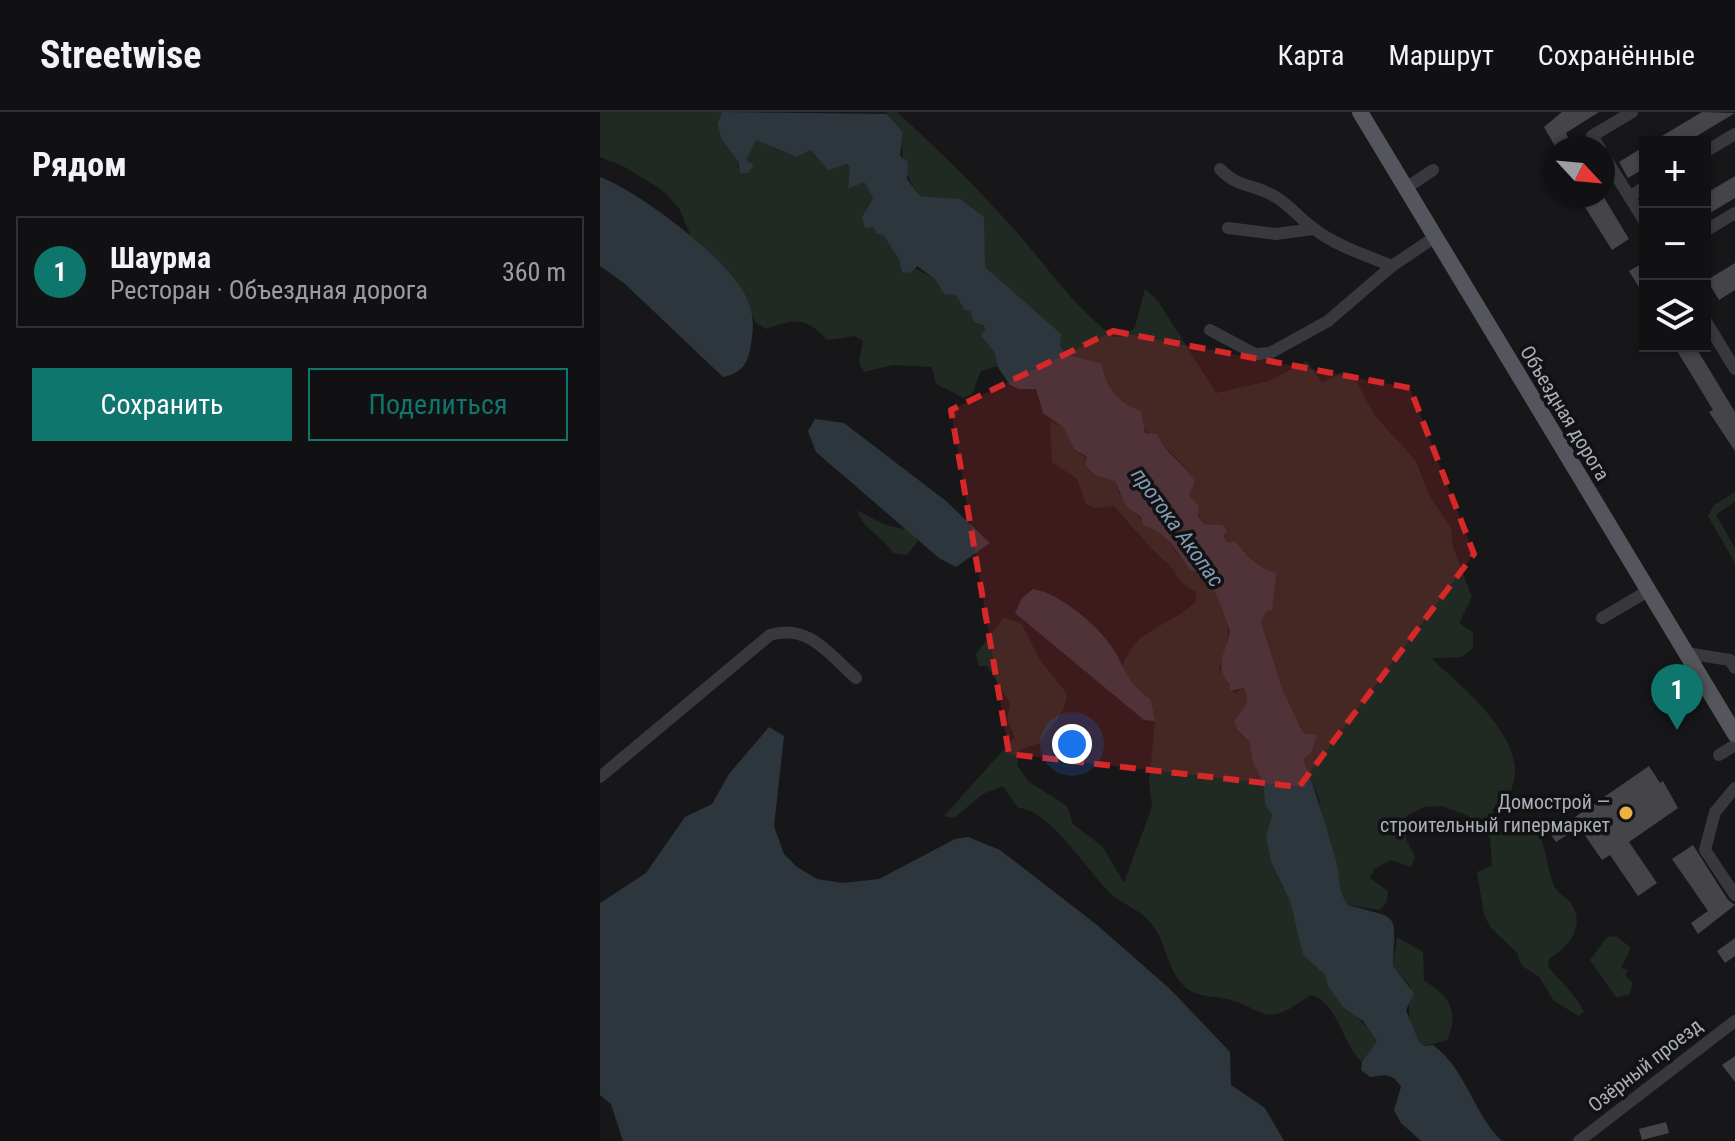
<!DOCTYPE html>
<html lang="ru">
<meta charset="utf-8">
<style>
body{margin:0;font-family:"Roboto Condensed",sans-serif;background:#1e1f21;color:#f1f3f6}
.controls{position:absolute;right:24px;top:24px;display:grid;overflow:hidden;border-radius:0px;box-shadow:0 2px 6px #0004}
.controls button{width:72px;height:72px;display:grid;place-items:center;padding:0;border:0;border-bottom:2px solid #303133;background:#111113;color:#f1f3f6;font:40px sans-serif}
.compass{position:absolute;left:943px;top:24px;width:72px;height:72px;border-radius:50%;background:#111113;box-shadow:0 2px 6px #0004;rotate:116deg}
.you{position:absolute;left:472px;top:632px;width:28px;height:28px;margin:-20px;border:6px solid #fff;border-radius:50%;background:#1a73e8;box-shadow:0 0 0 12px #1a73e833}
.badge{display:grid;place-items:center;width:52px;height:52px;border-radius:50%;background:#0f766e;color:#fff;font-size:26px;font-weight:700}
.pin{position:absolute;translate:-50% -66px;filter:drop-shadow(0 2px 4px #0008)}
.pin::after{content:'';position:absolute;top:42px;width:28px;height:24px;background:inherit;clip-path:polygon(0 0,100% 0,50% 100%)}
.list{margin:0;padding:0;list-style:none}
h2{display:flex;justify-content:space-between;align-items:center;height:104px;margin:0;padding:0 32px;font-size:34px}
h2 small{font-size:26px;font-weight:400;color:#9c9da0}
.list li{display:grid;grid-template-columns:52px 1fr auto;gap:24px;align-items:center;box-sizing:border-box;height:112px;margin:0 16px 16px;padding:0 16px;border:2px solid #303133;border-radius:0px}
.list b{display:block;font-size:30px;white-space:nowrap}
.list p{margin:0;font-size:26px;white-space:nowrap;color:#9c9da0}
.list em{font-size:26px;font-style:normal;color:#9c9da0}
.actions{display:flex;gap:16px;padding:24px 32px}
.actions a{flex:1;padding:18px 0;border:2px solid #0f766e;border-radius:0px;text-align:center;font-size:28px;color:#0f766e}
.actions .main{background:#0f766e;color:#fff}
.icon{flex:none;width:44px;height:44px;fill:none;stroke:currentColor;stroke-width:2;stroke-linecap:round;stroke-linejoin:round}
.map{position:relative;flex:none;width:1135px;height:1029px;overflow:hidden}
header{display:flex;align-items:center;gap:48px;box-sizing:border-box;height:112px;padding:0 40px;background:#111113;border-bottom:2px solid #303133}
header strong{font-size:38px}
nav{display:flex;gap:44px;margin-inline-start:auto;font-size:28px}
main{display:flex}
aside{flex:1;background:#111113}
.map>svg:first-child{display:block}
</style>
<header>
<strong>Streetwise</strong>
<nav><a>Карта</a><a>Маршрут</a><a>Сохранённые</a></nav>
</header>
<main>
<aside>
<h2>Рядом<small></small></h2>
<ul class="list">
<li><span class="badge">1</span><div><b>Шаурма</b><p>Ресторан · Объездная дорога</p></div><em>360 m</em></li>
</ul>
<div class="actions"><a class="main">Сохранить</a><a>Поделиться</a></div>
</aside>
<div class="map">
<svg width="1135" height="1029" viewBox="0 0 1135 1029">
<rect width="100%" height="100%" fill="#171719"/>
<path fill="#212923" d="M 0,0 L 122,0 L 117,12 L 122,28 L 138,49 L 137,55 L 153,53 L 146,48 L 156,28 L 195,45 L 211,38 C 223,47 239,47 251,55 L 249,76 L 264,70 L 273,86 L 266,97 L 277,122 L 283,123 L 299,147 L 335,167 L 344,181 L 356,183 L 364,198 L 370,199 L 385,217 L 381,224 L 395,241 L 397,254 L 381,259 L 372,282 L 364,286 L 336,272 L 332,255 L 293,253 L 264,260 L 259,250 L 263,229 L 255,224 L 227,228 C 205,204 195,207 166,217 L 155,210 L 146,183 L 124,155 L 93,129 L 79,96 L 62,78 L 23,54 L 0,45 Z
M 286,0 L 297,0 C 336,36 375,73 410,113 C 445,151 472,194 514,225 L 525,224 L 535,215 L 545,177 L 558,189 L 616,281 L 669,269 L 707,249 L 722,271 L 742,260 L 757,271 L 775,304 L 816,349 L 829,383 L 851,416 L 853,435 L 872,485 L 859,511 L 873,520 L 873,536 L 861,545 L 831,546 C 861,574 935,632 910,680 C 907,686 898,693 892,698 L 897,708 L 939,722 C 947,738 948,764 956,777 C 959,782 966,785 970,790 C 987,813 969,835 949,847 L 948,854 C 960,870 976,882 984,900 L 979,904 L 954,889 L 939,865 L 922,854 L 917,841 L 891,816 L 884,803 L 877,760 L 892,754 L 890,726 L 867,703 L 842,694 L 824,695 L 806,704 L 806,727 L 815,745 L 811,755 L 791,748 L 774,757 L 770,766 L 788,779 L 787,790 L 779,798 L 748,793 L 738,780 L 735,745 L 726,724 L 719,687 L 703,647 L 703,621 L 682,576 L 661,510 L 666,500 L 665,458 L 647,445 L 635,429 L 628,432 L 622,413 L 604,412 L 589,384 L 595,369 C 572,330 508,302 502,253 L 468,243 L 460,234 L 460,222 L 385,155 L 359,87 L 320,84 C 304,63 300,47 303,20 Z
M 450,309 L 464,316 L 474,337 L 515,369 L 519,381 L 547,415 C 566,417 568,430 578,443 C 586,453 599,457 607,467 C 628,496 635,524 619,556 L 634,581 L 645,576 C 651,589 642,599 634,608 L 650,630 L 652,648 L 663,671 L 665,692 L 672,703 L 666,725 L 671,750 L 690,789 L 703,843 L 725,863 L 728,874 L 775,924 L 778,930 L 762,950 C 741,931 738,889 710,883 C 660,921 666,894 622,886 C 606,883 595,885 583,873 C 566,855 567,832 553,814 C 543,799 528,795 515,785 C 488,763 453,698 418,696 L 403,674 L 383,682 L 354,706 L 344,704 L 415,625 L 407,607 L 410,591 L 387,554 L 379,554 L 376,542 L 403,506 L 421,511 L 440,548 L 467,582 C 466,602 449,614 440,631 L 419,638 L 417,653 L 429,670 L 467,694 L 473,712 L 503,735 L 524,771 L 552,695 L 549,670 L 555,609 L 551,587 L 532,574 L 522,556 C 534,515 570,516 596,489 L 596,480 C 573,468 580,463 566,450 C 547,433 531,413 514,394 L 494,396 L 486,392 L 477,367 L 452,350 Z
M 1135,380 L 1135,389 L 1116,403 L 1135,436 L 1135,451 L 1108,404 L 1114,393 Z
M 257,398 L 285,413 L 309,418 L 318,429 L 307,443 L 293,441 C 283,424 261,416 257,398 Z
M 1016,824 L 1031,836 L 1021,856 L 1028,858 L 1025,864 L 1033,871 L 1029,883 L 1016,885 L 990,848 L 1007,825 Z
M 797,825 L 823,840 L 824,869 C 849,882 860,901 847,928 L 824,934 C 806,919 808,896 811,875 L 793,854 Z"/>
<path fill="#2e363d" d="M 122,0 L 287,2 L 303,20 L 300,44 L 308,50 L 307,67 L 320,84 L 360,87 L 384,105 L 385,155 L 461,222 L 460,234 L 468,243 L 502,252 C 505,275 519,292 541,299 L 545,321 L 557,322 C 565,342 584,351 595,369 L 589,384 L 599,394 L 598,404 L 604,412 L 622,413 L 627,418 L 624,424 L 628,431 L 635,429 C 647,444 657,456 676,461 L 672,498 L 666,500 L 661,510 L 682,576 L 703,621 L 717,623 L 711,641 L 703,647 C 716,679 725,712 735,745 C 741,763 736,777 748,793 C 801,808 795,798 793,854 L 814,881 L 806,898 L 818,928 L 824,934 L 833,933 C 867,958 873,1002 902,1029 L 821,1029 L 801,1011 L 794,998 L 801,975 C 793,961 785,963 770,965 L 761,958 L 762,950 L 777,929 L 763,909 L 743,895 L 728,874 L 725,863 L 703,843 L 690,789 L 671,750 L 666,725 L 672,703 L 665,692 L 663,671 L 652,648 L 650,630 L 636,616 L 634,608 C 642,599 652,588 644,576 L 630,579 L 630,573 C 613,554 625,543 630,520 C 623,499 614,463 590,458 C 573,435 570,423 543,413 L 541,405 L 526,394 L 515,369 L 495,363 L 485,353 L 487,345 L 474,337 L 464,316 L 443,301 L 436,277 L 419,277 L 410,273 L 397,254 L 395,241 L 381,224 L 385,217 L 383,213 L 374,210 L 370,199 L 364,198 L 356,183 L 344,182 L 335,167 L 317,154 L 310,161 L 302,160 L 299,147 L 283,123 L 277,122 L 273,115 L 265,116 L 262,105 L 273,86 L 264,70 L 248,77 L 250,55 L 247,52 L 228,58 L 211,38 L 196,45 L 156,28 L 146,48 L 154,53 L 148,61 L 140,61 L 138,49 L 122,28 L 117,12 Z
M 0,65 C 40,80 127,146 146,184 C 154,201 154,214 151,232 C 148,251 143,261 123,265 L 24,171 L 0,154 Z
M 215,307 L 244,311 L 346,389 L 390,431 L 356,455 L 339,446 L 216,340 L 208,319 Z
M 433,477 C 461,481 504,518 517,543 C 527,563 531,574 551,587 L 555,609 L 544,608 L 415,501 L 422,486 Z
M 169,615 L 184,624 L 174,714 L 184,742 L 197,755 L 217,767 L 243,771 L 279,767 L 355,727 L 368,725 L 400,738 L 497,813 L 570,877 L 630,940 L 631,973 L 665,996 L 684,1029 L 23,1029 L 11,992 L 0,983 L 0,791 L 46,761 L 85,705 L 112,692 L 129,662 Z"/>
<path fill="#444449" d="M 962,0 L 999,0 L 966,21 L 973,36 L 956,36 L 944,15 Z
M 1102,0 L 1135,1 L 1087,30 L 1052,30 Z
M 1045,34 L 1045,56 L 1028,66 L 1019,50 Z
M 1135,64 L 1135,86 L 1105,104 L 1105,82 Z
M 978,84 L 1003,84 L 1029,127 L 1012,138 Z
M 1045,150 L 1045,185 L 1029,159 Z
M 1135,151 L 1135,178 L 1119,188 L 1107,168 Z
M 1074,234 L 1095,234 L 1135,300 L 1135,339 L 1109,300 L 1113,298 Z
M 1049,654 L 1060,671 L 1063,669 L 1078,696 L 1029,730 L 1057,771 L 1038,784 L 1010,743 L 1002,748 L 979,715 L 956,730 L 947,717 L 959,709 L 962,714 Z
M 1093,733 L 1128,788 L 1135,793 L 1098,822 L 1091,811 L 1108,799 L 1072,747 Z
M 1135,826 L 1135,844 L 1125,851 L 1117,839 Z
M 1135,944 L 1135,970 L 1122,953 Z
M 1066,1010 L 1069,1021 L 1042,1028 L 1039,1017 Z"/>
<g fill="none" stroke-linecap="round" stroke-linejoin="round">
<path stroke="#38393e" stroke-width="12" d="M 1000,36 L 992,24 L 1032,0
M 1105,40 L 1135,22
M 1003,42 L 1045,110
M 620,57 C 639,77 652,71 674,84 C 689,92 699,106 713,116 C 736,134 765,143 792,154
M 806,76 L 833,58
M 1029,85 L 1045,75
M 628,116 L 676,122 L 713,117
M 1105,119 L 1135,101
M 1105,208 L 1135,257
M 610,218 L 655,242 L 670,241 L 728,209 L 792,154 L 835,125
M 1002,506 L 1048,479
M 1086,541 L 1130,548 L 1135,556
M 1119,643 L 1135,633
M 0,665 L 170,523 C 208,511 229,542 256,566
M 1135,676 L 1115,700 L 1105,738 L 1135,783
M 979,1029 L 1135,909"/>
<path stroke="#55565d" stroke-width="16" d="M 760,0 L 1135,622"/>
</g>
<path fill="#d62828" fill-opacity="0.2" stroke="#d62828" stroke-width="6" stroke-dasharray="16 10" stroke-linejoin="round" d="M 513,219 L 810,276 L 874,442 L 699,675 L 409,642 L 351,298 Z"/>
<circle fill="#eab33f" stroke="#121214" stroke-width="3" cx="1026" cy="701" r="8"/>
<g text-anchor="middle" stroke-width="7" stroke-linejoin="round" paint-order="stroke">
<g font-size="20" fill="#aaaeb8" stroke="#121214">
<text transform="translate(965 301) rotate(59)" y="7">Объездная дорога</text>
<text transform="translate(1045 953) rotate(-38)" y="7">Озёрный проезд</text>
</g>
<g font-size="20" fill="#aaaeb8" stroke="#121214" text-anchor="end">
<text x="1010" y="697">Домострой —<tspan x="1010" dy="23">строительный гипермаркет</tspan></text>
</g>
<g font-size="22" font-style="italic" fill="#839bb2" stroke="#121214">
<text transform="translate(578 415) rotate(54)" y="8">протока Акопас</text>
</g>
</g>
</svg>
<div class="controls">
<button>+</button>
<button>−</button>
<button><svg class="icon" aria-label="layers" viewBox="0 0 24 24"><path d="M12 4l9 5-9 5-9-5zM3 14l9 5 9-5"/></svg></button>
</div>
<svg class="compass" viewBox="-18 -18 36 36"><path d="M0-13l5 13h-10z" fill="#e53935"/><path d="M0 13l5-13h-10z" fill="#9c9da0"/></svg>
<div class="you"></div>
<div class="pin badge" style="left:1077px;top:618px">1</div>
</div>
</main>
